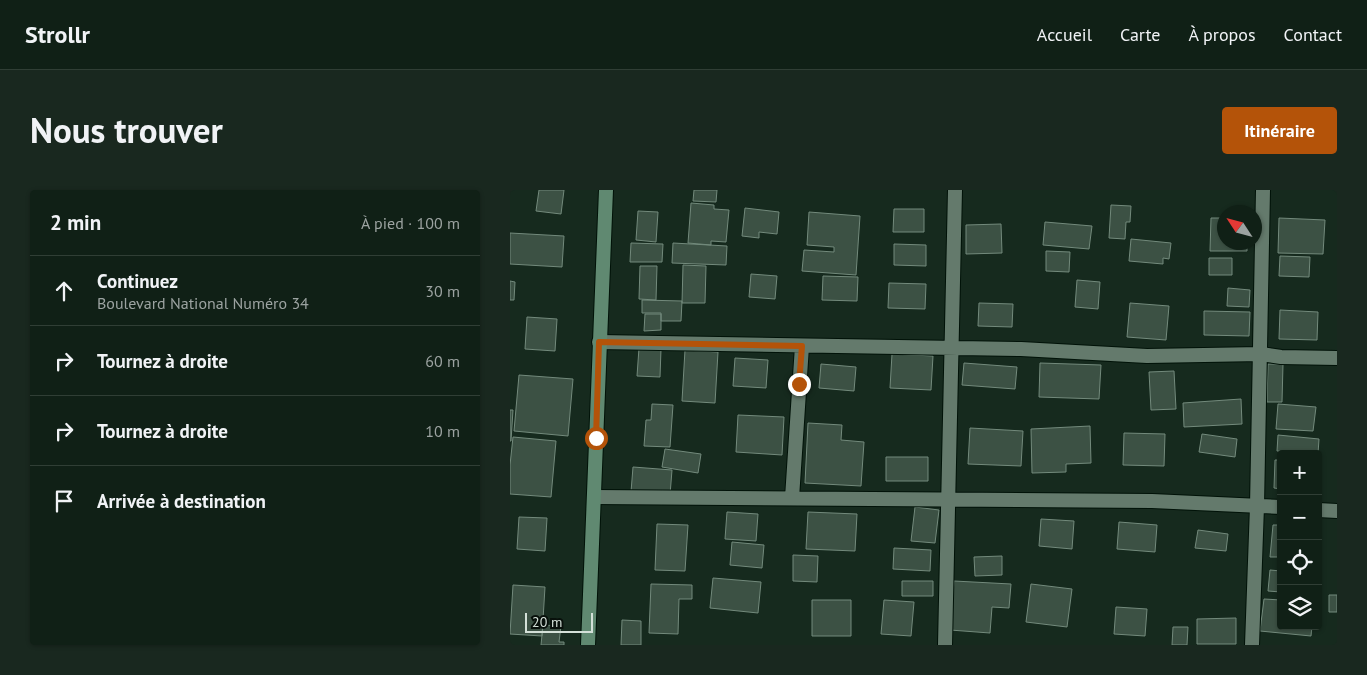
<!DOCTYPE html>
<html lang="fr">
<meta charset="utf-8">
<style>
body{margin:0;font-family:"PT Sans",sans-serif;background:#19281f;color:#f1f3f6}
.controls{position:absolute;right:15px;bottom:15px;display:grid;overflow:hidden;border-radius:5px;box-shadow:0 1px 4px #0004}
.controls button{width:45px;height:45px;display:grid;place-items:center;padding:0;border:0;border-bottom:1px solid #303e35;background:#102016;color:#f1f3f6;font:25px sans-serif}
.compass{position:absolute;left:707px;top:15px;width:45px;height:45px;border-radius:50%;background:#102016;box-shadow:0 1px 4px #0004;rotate:306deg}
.scale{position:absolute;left:15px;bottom:12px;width:68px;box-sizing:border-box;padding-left:5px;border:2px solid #d4e0d8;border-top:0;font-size:14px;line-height:18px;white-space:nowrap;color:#d4e0d8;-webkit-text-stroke:4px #08100b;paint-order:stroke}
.stop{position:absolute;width:15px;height:15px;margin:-11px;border:4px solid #b45309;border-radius:50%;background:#fff}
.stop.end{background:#b45309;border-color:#fff;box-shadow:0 1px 5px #0008}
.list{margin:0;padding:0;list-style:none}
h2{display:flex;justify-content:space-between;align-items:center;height:65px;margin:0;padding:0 20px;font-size:21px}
h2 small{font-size:16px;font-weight:400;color:#9ca3a1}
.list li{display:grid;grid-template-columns:32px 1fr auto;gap:15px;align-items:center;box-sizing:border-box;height:70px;padding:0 20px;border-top:1px solid #303e35}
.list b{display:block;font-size:19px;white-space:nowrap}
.list p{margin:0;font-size:16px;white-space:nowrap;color:#9ca3a1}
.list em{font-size:16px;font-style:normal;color:#9ca3a1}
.icon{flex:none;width:28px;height:28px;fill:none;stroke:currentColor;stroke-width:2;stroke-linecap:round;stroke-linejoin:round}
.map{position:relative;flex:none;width:827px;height:455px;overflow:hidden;border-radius:5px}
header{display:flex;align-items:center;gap:30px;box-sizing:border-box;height:70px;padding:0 25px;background:#102016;border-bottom:1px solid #303e35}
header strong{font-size:24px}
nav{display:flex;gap:28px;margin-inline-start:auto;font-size:18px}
.intro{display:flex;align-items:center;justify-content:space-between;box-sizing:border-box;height:120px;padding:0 30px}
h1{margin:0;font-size:35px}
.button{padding:12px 22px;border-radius:5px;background:#b45309;color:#fff;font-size:18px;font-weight:700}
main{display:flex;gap:30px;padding:0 30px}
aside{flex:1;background:#102016;border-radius:5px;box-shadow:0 1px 4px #0004}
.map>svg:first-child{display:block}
</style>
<header>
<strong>Strollr</strong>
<nav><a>Accueil</a><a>Carte</a><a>À propos</a><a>Contact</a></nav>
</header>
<div class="intro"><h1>Nous trouver</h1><a class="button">Itinéraire</a></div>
<main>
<aside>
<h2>2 min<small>À pied · 100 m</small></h2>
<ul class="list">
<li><svg class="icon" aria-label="ahead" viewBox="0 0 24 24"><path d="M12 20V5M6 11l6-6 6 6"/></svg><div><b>Continuez</b><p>Boulevard National Numéro 34</p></div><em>30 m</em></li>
<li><svg class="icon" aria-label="right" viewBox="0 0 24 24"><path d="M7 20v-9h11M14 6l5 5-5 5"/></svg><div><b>Tournez à droite</b></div><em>60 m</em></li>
<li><svg class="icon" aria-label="right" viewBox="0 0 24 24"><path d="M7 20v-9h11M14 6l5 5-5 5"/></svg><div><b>Tournez à droite</b></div><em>10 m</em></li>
<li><svg class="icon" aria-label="arrive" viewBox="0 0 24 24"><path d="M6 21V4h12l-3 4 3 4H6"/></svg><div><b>Arrivée à destination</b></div></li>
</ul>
</aside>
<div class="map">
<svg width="827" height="455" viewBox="0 0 827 455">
<rect width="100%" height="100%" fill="#162a1e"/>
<path fill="#3c5144" stroke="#738a7c" d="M 29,0 L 54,0 L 51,24 L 26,21 Z
M 184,0 L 207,0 L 206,12 L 183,11 Z
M 181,13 L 204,15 L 204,19 L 219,20 L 216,52 L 201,51 L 201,55 L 178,53 Z
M 601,15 L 621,16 L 620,32 L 616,32 L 615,49 L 599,48 Z
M 235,18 L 269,22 L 267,44 L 249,42 L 249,48 L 232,46 Z
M 384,19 L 414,19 L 414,42 L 383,42 Z
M 128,21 L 148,22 L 146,52 L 126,50 Z
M 299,22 L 350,26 L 346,85 L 292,81 L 294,60 L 324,62 L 324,57 L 297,55 Z
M 701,28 L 714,28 L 714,52 L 737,52 L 737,61 L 700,61 Z
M 769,28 L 815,30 L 813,64 L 768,63 Z
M 535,32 L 582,36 L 579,59 L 533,55 Z
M 491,34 L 492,63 L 456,64 L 456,35 Z
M 0,43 L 54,46 L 52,77 L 0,74 Z
M 621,49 L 661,53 L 659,69 L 653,68 L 653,74 L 619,71 Z
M 121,53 L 153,54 L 152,72 L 120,72 Z
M 163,53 L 217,56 L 216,75 L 162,73 Z
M 384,54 L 416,55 L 416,76 L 384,75 Z
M 536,61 L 560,62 L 559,82 L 536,81 Z
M 770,66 L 800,67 L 799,87 L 769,86 Z
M 699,68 L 722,68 L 722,85 L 699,85 Z
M 173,75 L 196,76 L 195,113 L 172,113 Z
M 130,76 L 147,76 L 146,110 L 129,109 Z
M 241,84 L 267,86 L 265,109 L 239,107 Z
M 313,86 L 348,87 L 347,111 L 312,110 Z
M 567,90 L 590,92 L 588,119 L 565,117 Z
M 0,91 L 5,92 L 4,110 L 0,110 Z
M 379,93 L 416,94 L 415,119 L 378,118 Z
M 718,98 L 740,100 L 739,117 L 717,116 Z
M 132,110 L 172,111 L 171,131 L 151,131 L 151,123 L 132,123 Z
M 469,113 L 503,114 L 502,137 L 468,136 Z
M 620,113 L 659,116 L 656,150 L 617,147 Z
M 770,120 L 808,122 L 807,150 L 769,149 Z
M 694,121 L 740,122 L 739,146 L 694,145 Z
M 135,124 L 151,124 L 151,140 L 134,141 Z
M 17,127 L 47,129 L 45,161 L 15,159 Z
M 129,158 L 151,159 L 150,187 L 127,186 Z
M 175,160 L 208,162 L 205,213 L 172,211 Z
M 382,164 L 423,166 L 421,200 L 380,198 Z
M 225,168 L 258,170 L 256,198 L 223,196 Z
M 454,173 L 507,177 L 505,199 L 452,195 Z
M 530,173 L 591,175 L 589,209 L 529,207 Z
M 311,174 L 346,177 L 344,201 L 309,198 Z
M 758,174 L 773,174 L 772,212 L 757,212 Z
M 664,181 L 666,219 L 641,220 L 639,182 Z
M 9,185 L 63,189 L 58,246 L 4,241 Z
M 731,209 L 732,234 L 674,237 L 673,213 Z
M 142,214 L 163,215 L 160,257 L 134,256 L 136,230 L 141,230 Z
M 768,214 L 806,217 L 803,241 L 766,239 Z
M 0,220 L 3,220 L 1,251 L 0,251 Z
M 228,225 L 274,227 L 272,265 L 226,262 Z
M 298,233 L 332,235 L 331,250 L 354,252 L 351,296 L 295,293 Z
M 580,236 L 581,273 L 556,274 L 556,282 L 522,283 L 521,239 Z
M 460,238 L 513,241 L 511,276 L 458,274 Z
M 614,243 L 655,244 L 654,276 L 613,275 Z
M 692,244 L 727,249 L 725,267 L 689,262 Z
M 768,245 L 809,249 L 808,264 L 767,261 Z
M 3,247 L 46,251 L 41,307 L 0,304 L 0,275 Z
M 155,259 L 191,264 L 188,283 L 152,277 Z
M 376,267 L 418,267 L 418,291 L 376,291 Z
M 765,270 L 771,270 L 771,299 L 764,298 Z
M 123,277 L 162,280 L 160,305 L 121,302 Z
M 405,317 L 429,320 L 425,353 L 401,351 Z
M 217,322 L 248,324 L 246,351 L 215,349 Z
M 298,322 L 347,324 L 345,361 L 296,359 Z
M 9,327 L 37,328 L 35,361 L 7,359 Z
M 531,329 L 564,331 L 562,359 L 529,356 Z
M 609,332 L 647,335 L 645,362 L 607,359 Z
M 147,334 L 178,335 L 175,381 L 145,380 Z
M 763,335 L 771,335 L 771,367 L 760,367 Z
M 688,340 L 718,344 L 716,361 L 685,358 Z
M 222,352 L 254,355 L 252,378 L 220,375 Z
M 384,358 L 421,360 L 420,381 L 383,379 Z
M 283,365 L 308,366 L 307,392 L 283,391 Z
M 492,366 L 492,385 L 465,386 L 464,367 Z
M 760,380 L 771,381 L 771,402 L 758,401 Z
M 203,388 L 251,392 L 248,423 L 200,418 Z
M 392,391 L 423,391 L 423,406 L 392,406 Z
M 444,391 L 501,394 L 499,418 L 482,417 L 480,443 L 440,440 Z
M 141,394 L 182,395 L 182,409 L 169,409 L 168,444 L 139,443 Z
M 521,394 L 562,399 L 557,437 L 516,432 Z
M 3,395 L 35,397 L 32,446 L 0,444 Z
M 819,405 L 827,405 L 827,422 L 819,422 Z
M 754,409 L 771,410 L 771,436 L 802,436 L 801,446 L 750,441 Z
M 302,410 L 341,410 L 341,446 L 302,446 Z
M 374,410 L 404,412 L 401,446 L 371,444 Z
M 606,417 L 637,419 L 635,446 L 604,444 Z
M 726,428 L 726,454 L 687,454 L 687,429 Z
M 112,430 L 131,431 L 131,455 L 111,455 Z
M 33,435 L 51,436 L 49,452 L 54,452 L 54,455 L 31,455 Z
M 663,437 L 678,437 L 677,455 L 662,455 Z"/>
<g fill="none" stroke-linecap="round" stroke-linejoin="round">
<g stroke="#011208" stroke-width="16">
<path id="minor" d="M 89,152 L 511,159 L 637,166 L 751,164 L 771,167 L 827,168
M 84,307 L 642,311 L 771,317
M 282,308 L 292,156
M 808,320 L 827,321
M 435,455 L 445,0
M 742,455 L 747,316 L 753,0"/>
</g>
<g stroke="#011208" stroke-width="16">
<path id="secondary" d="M 78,455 L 96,0"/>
</g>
<use href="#minor" stroke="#647a6c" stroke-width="14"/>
<use href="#secondary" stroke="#608971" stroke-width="14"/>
</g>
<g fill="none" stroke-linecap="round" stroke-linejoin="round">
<path stroke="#b45309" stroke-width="6" d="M 86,248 L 89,152 L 292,156 L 289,194"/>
</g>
</svg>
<div class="controls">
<button>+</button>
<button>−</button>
<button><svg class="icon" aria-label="locate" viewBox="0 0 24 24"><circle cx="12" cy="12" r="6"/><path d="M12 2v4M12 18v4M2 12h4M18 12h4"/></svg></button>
<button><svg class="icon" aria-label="layers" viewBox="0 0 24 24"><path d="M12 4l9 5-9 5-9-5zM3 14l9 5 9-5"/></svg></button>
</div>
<svg class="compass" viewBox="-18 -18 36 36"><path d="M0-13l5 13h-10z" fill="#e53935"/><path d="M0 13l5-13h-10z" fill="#9ca3a1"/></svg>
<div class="scale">20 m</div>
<div class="stop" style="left:86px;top:248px"></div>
<div class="stop end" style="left:289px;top:194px"></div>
</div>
</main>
